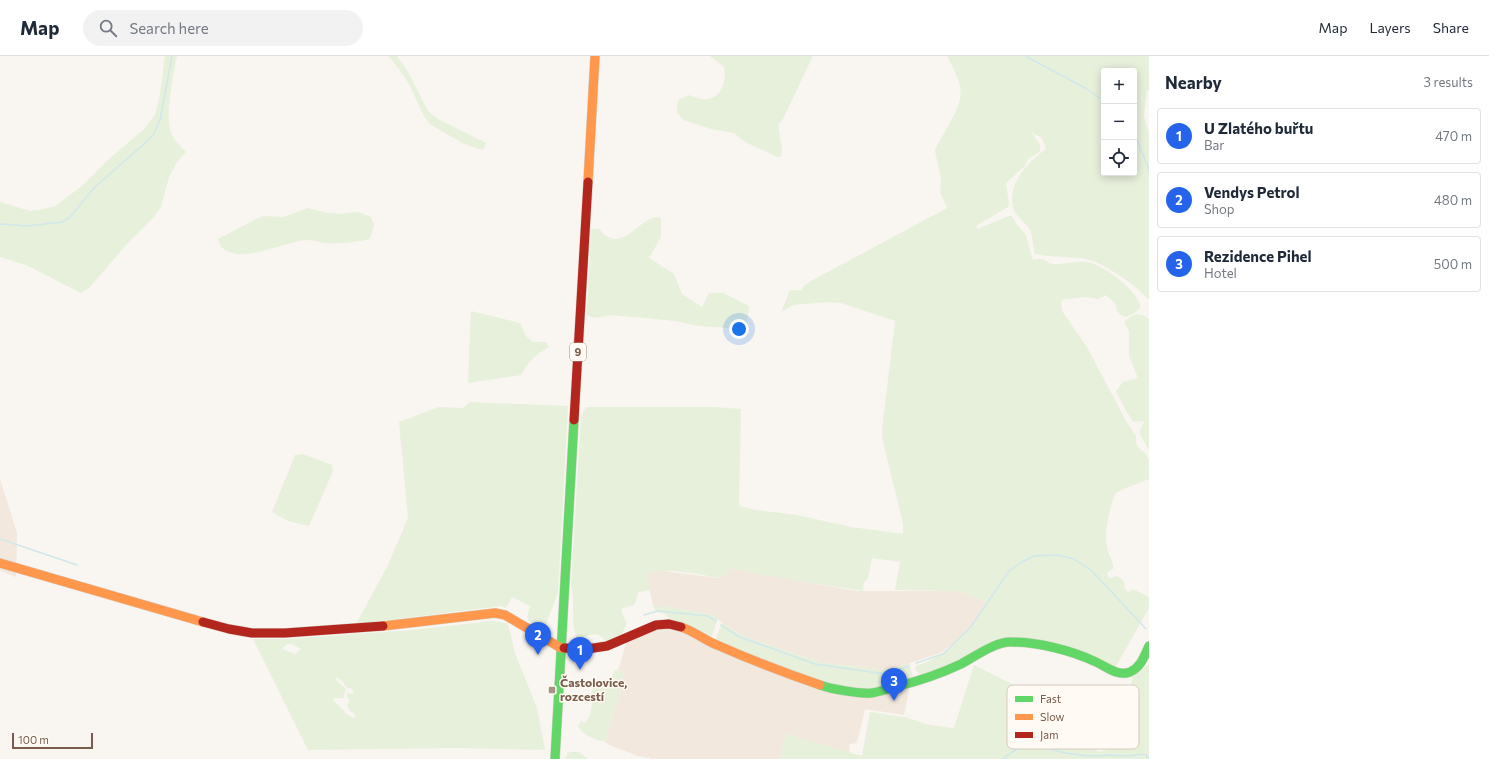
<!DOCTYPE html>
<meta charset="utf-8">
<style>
body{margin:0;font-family:Commissioner,sans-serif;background:#f2f2f3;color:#1f2937}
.controls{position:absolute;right:12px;top:12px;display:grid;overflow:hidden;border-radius:4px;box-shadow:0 2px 10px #0003}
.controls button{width:36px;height:36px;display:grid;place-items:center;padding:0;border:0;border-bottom:1px solid #e0e1e3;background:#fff;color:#1f2937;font:20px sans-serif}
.scale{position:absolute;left:12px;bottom:10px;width:81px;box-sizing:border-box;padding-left:4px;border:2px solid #7a5c4d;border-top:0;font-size:11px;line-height:14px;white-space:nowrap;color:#7a5c4d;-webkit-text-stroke:3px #fffaf3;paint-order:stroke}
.you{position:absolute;left:739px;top:273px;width:14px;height:14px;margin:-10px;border:3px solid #fff;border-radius:50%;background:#1a73e8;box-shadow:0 0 0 6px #1a73e833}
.badge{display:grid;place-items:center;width:26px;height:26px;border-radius:50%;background:#2563eb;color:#fff;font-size:13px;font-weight:700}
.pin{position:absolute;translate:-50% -33px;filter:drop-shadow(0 1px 2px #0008)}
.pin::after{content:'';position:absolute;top:21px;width:14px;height:12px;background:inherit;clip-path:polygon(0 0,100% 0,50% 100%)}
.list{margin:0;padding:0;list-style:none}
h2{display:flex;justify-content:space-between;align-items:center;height:52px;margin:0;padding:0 16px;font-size:17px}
h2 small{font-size:13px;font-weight:400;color:#747a83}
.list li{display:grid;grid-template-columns:26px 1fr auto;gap:12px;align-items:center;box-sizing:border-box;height:56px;margin:0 8px 8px;padding:0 8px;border:1px solid #e0e1e3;border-radius:4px}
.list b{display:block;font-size:15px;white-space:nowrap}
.list p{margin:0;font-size:13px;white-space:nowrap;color:#747a83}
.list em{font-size:13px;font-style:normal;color:#747a83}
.icon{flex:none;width:22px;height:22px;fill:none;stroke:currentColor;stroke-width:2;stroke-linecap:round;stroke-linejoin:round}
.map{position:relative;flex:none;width:1149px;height:703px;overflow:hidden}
header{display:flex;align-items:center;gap:24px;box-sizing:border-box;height:56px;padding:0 20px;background:#fff;border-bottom:1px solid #e0e1e3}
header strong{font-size:19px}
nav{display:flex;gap:22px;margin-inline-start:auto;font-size:14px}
.search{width:280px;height:36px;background:#f2f2f3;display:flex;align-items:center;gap:10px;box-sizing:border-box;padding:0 14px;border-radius:22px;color:#747a83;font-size:15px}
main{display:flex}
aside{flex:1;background:#fff}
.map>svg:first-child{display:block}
</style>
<header>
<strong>Map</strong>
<div class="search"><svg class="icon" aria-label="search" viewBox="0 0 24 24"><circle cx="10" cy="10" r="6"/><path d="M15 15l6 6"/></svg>Search here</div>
<nav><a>Map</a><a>Layers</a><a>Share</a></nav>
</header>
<main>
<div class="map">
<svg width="1149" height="703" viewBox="0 0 1149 703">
<rect width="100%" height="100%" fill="#f9f5f0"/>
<path fill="#f2e8de" d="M 0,423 L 17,477 L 16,521 L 0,515 Z
M 728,512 L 856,535 L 959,535 L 987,546 L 980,560 L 960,583 L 940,597 L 889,614 L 825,607 L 792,597 L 741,579 L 722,567 L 714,559 L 663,550 L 653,550 L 646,518 L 655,515 L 664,515 L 719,522 Z
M 668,571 L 683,574 L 742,603 L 908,630 L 909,634 L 904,659 L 865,653 L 857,687 L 850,688 L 849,698 L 786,678 L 779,703 L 653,703 L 638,700 L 609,689 L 605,686 L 620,637 L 621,627 L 625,617 L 618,614 L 627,585 L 657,573 Z"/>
<path fill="#e7f0db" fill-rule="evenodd" d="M 165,0 L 177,0 C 173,19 164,63 172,79 C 176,86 181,91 186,96 L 177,106 L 169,121 L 161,151 L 153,162 L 126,189 L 89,232 L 81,237 L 26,209 L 0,201 L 0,146 L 30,155 L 40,154 L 55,150 L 82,130 L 111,101 L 143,74 L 155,59 L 160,38 Z
M 388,0 L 397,0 L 408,16 L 428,55 L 438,63 L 486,87 L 483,94 L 464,88 L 431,69 L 424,60 L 409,28 L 399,13 Z
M 710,0 L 813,0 L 783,63 L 778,69 L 782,94 L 781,101 L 778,101 L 745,86 L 734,77 L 711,73 L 683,64 L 677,56 L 678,44 L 688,39 C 693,40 698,43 703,43 C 721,44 727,26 724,11 Z
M 947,0 L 1149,0 L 1149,35 L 1147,34 L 1144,60 L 1149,77 L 1149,244 C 1135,228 1102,205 1081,202 C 1066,201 1050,201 1035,198 C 1033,191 1033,181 1030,174 C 1026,166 1015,160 1013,152 C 1007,127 1028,106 1046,93 L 1042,82 L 1031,76 L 1040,89 L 1040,96 L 1028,103 L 1025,110 L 1006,127 L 1009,148 L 1008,151 L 979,168 L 976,171 L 978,173 L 1008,160 L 1012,160 L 1017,169 L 1026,179 L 1033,204 C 1046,200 1043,206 1053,208 C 1061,209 1076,205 1087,206 C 1101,207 1142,237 1140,252 C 1136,257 1124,265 1119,257 C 1116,254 1117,251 1115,248 C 1113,245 1109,242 1106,239 L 1098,243 L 1087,241 L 1064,243 L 1061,246 L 1062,255 L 1088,293 L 1126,365 L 1136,380 L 1136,387 L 1138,391 L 1146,398 L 1149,404 L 1149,423 C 1142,426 1119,434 1115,438 C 1109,456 1104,472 1107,491 C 1108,499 1114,505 1113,513 L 1107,516 L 1108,521 L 1111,522 L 1117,520 C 1123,523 1125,527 1125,533 L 1128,536 L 1133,533 L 1149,541 L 1149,552 L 1115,612 L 1010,583 L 948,613 L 921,620 L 915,613 L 916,610 C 923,607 930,605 936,601 C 958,588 976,568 987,546 L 959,535 L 895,534 L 900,506 L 872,502 L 868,523 L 864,526 L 863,535 L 775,521 L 728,512 L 726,520 C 717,523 708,520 699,518 C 682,516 662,512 646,518 L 650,534 L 638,536 L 638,539 L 634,549 L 622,552 L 622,557 L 627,567 L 622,578 L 617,580 L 610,586 L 605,585 C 599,575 590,578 581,583 L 576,581 C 571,564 575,546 571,528 L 581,360 L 586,351 L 714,351 L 741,353 L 739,447 L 740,450 L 755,454 L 797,459 L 851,471 L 903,478 L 903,468 L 882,381 L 882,374 L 895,265 L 841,247 L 826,246 L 794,249 L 781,256 L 790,234 L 802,234 L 804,230 L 811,225 L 947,152 L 940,136 L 941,123 L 935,95 C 938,86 944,78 948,70 C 967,38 963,31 947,0 ZM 1104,15 L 1134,15 L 1134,117 L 1104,117 Z
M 308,152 L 327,157 L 339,158 L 358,156 L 371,161 L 374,169 L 370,183 C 356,186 341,188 327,187 C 320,187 314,184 308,184 C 286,185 253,203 232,197 C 228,196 224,193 221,191 L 218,183 L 262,160 L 284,161 Z
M 655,161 L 661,162 L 661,181 L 649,202 L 674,218 L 682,238 L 702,251 L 709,237 L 723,237 L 749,250 L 746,273 L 699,270 L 675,265 L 612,259 L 594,262 L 587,259 L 591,173 L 599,173 C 620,199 635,167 655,161 Z
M 471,255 L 520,267 L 526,280 L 533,286 L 546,286 L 549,291 C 535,299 529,305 521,319 L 468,327 Z
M 1137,258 L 1143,259 L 1149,263 L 1149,394 L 1140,378 L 1140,375 L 1144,366 L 1143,365 L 1133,366 L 1124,351 L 1116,335 L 1123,326 L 1138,322 L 1129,300 L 1129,275 L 1124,266 L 1130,261 Z
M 470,346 L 568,350 L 558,537 L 544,573 L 529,565 L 527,561 L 530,550 L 512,541 L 506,552 L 501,550 L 356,568 L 387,511 L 408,462 L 399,366 L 439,351 L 463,352 Z
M 303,398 L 332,409 L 333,415 L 309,470 L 288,465 L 272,456 L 295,399 Z
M 653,550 L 663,550 L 714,559 L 718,562 L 712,580 L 708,581 L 672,566 L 665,558 L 656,555 Z
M 492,565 L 507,567 L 510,575 L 515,597 L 537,652 L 545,694 L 459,692 L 308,694 L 253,583 L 286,583 L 413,574 ZM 287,588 L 292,588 L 301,593 L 295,598 L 282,593 ZM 337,621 L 342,625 L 347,632 L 351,632 L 354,637 L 353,638 L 347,637 L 347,641 L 350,645 L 347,649 L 350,655 L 355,658 L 355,662 C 345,659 346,656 339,650 C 336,647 334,647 333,642 L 344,642 L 344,638 L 346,633 L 335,623 Z
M 722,567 L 741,579 L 792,597 L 825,607 L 889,614 L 909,607 L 913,621 L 910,624 L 879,633 L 836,630 L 804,620 L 715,584 Z
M 1149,608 L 1149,703 L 779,703 L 786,678 L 862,700 L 870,656 L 904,661 L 929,669 L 954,672 L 974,609 L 1036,640 L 1071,668 L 1098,696 L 1109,693 L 1118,678 L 1134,616 L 1139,616 Z
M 615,614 L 625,616 L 621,627 L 620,637 L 605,686 C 594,683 583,680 578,670 L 581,665 L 585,667 L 590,659 L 593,643 L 590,642 L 593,630 L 606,633 Z
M 571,696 L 579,696 L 588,703 L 565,703 L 568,697 Z"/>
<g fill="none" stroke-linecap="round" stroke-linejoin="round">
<path stroke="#d0e8ea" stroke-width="1.5" d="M 1026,0 L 1029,2 L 1087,33 L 1104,45
M 1134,76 L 1149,114
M 0,168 L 27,170 L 62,166 L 70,161 L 95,131 L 144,88 L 153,79 L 160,64 L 172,0
M 0,483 L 77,509
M 644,559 L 658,555 L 708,560 L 716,565
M 721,569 L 740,581 L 815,608 L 885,618 L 909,610
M 916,607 L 943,598 L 970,572 L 1009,515 L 1020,507 L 1034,500 L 1057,499 L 1074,503 L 1092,515 L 1146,573
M 1003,703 C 1010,698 1018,690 1027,690 C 1042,688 1053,695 1067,697 C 1077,699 1090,701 1101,700 C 1109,699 1114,699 1122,700 C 1131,701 1138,697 1146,699 L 1149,703"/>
<g stroke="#d9d2cb" stroke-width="10">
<path id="fast" d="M 820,629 C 831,633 860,638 871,637 C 879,636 887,633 895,631 C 919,625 938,619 961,608 C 974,601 995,586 1010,586 C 1037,586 1071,594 1096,606 C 1105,610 1118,621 1130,616 C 1141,611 1144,601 1149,590
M 555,703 L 574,364"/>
</g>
<g stroke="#d9d2cb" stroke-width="10">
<path id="slow" d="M 588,126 L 595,0
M 0,507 L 203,566
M 383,570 L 495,557 L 505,559 L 561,592 L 564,592
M 681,571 C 694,575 704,584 717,589 C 751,604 785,617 820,629"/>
</g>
<g stroke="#d9d2cb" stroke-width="10">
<path id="jam" d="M 574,364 L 588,126
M 203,566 L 229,573 L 252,577 L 285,577 L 383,570
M 564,592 L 587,593 L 607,590 L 656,569 L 669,568 L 681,571"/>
</g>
<use href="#fast" stroke="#63d668" stroke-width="9"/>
<use href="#slow" stroke="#ff974d" stroke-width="9"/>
<use href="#jam" stroke="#b3261e" stroke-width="9"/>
</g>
<rect fill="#a69286" stroke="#fffaf3" stroke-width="1.5" x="548" y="630" width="8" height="8" rx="2"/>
<g text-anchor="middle" stroke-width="3" stroke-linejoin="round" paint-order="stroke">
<rect fill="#fffaf3" stroke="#a28b7f" stroke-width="1" x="570" y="287" width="16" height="18" rx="3"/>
<g font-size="11" font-weight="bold" fill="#7a5c4d">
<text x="578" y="300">9</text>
</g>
<g font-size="12" font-weight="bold" fill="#7a5c4d" stroke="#fffaf3" text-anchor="start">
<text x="560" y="631">Častolovice,<tspan x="560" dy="14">rozcestí</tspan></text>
</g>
</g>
<rect x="1007" y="629" width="132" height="64" rx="6" fill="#fffaf3" stroke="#d7cbc1" stroke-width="1"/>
<rect x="1015" y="640" width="18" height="6" fill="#63d668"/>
<rect x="1015" y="658" width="18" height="6" fill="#ff974d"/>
<rect x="1015" y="676" width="18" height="6" fill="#b3261e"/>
<g font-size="11" fill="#7a5c4d">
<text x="1040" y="647">Fast</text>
<text x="1040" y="665">Slow</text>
<text x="1040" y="683">Jam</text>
</g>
</svg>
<div class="controls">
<button>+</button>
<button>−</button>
<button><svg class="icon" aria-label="locate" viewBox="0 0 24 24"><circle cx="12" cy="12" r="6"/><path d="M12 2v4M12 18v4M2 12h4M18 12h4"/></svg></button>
</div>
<div class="scale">100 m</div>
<div class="you"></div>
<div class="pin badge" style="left:580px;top:614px">1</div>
<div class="pin badge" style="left:538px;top:599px">2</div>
<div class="pin badge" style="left:894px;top:645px">3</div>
</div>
<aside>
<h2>Nearby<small>3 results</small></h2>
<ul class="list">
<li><span class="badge">1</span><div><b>U Zlatého buřtu</b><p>Bar</p></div><em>470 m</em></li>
<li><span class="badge">2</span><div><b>Vendys Petrol</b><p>Shop</p></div><em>480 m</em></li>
<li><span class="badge">3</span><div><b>Rezidence Pihel</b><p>Hotel</p></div><em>500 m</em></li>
</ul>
</aside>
</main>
